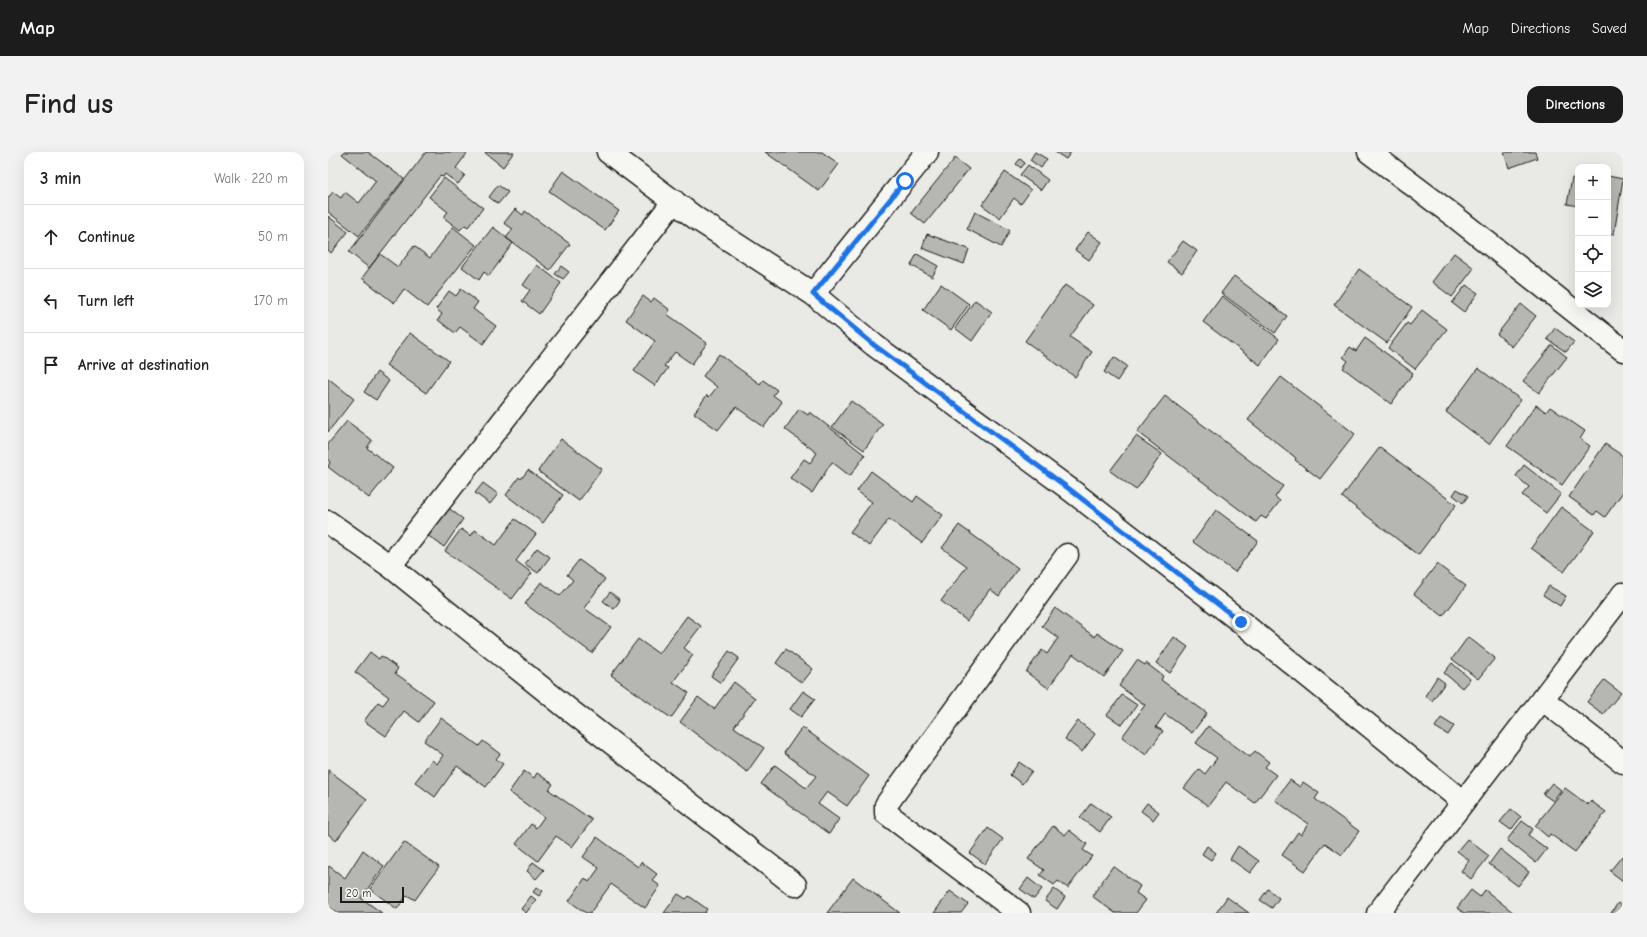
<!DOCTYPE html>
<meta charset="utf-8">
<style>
body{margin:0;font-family:"Comic Neue",sans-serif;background:#f2f2f2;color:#222}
.controls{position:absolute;right:12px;top:12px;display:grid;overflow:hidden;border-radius:8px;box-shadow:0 4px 16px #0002}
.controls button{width:36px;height:36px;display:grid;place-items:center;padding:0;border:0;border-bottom:1px solid #e0e0e0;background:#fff;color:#222;font:20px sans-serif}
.scale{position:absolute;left:12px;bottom:10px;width:64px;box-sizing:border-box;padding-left:4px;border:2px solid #1c1c1c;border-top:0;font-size:11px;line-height:14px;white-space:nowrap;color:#1c1c1c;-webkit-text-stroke:3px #f6f6f2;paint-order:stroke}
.stop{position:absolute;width:12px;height:12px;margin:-9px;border:3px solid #1a73e8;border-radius:50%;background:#fff}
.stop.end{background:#1a73e8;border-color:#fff;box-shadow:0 1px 4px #0008}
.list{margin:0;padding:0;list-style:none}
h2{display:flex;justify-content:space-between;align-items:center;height:52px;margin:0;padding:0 16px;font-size:17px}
h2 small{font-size:13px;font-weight:400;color:#767676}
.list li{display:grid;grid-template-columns:26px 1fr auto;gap:12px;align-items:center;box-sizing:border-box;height:64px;padding:0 16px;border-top:1px solid #e0e0e0}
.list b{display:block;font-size:15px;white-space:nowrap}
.list em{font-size:13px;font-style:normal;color:#767676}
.icon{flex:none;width:22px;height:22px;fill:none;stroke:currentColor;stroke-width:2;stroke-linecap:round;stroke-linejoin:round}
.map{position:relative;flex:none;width:1295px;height:761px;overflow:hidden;border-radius:12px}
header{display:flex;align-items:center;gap:24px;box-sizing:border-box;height:56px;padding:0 20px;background:#1c1c1c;color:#fff}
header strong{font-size:19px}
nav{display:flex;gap:22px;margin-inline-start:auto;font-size:14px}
.intro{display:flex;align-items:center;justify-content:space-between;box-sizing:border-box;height:96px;padding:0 24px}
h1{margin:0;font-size:28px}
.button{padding:10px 18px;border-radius:12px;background:#1c1c1c;color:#fff;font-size:14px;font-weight:700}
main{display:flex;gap:24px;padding:0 24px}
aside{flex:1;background:#fff;border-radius:12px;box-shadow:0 4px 16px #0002}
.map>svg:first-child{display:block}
</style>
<header>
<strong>Map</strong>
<nav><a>Map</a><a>Directions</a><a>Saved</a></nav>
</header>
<div class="intro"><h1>Find us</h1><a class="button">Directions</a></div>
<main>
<aside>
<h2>3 min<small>Walk · 220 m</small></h2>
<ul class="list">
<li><svg class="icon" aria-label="ahead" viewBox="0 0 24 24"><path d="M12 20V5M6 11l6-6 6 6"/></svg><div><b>Continue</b></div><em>50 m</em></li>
<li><svg class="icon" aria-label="left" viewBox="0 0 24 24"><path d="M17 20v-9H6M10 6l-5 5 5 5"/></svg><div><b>Turn left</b></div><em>170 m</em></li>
<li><svg class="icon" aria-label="arrive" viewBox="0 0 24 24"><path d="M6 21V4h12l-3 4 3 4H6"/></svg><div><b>Arrive at destination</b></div></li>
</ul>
</aside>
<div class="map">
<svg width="1295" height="761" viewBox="0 0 1295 761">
<rect width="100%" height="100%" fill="#e9e9e5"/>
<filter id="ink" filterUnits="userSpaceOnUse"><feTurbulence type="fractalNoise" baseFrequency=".025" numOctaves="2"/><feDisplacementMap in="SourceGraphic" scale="8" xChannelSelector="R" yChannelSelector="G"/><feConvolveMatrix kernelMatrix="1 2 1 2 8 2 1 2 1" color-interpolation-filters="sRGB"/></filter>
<g filter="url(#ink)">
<path fill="#b6b6b3" stroke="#1c1c1c" d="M 16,0 L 40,0 L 76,27 L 31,84 L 0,60 L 0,46 L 5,40 L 13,46 L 17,40 L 31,51 L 48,29 L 14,2 Z
M 98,0 L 140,0 L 128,16 L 137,23 L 130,32 L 117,22 L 115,25 L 112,24 L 41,116 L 21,100 Z
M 156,0 L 186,0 L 175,15 Z
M 437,0 L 494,0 L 511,12 L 491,39 Z
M 707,0 L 719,7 L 713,16 L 702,8 Z
M 727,0 L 743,0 L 738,7 Z
M 1176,0 L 1207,0 L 1209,6 L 1181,16 Z
M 627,6 L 641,17 L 597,72 L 583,61 Z
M 692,7 L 697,11 L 693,16 L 688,12 Z
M 700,13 L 720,28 L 713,38 L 692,23 Z
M 235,19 L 291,59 L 277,78 L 221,39 Z
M 677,20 L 703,38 L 693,52 L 686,46 L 672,66 L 654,53 Z
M 1280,24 L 1295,27 L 1286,82 L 1280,81 Z
M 116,26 L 155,56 L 140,75 L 137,73 L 132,78 L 115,65 L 120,60 L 101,45 Z
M 1244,26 L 1250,27 L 1250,54 L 1239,52 Z
M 170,33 L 180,40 L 170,52 L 161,45 Z
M 187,57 L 195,63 L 197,59 L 242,92 L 222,118 L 178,86 L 185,77 L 176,71 Z
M 647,60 L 682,78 L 673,95 L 639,77 Z
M 0,64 L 20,80 L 3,101 L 0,98 Z
M 125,75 L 148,93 L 99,155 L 76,137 L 66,151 L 34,126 L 52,102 L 70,115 L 86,94 L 102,106 Z
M 165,75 L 185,91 L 161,124 L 156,120 L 151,128 L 134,115 Z
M 760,80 L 774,90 L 761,108 L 747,98 Z
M 599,82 L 641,97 L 636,112 L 594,96 Z
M 855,89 L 869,99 L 854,121 L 839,110 Z
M 1126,101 L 1146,116 L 1124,145 L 1104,130 Z
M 589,102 L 610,114 L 604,125 L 583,113 Z
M 209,113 L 233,131 L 211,162 L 194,149 L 202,138 L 195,133 Z
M 233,114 L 241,120 L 235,127 L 227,122 Z
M 1031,117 L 1084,155 L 1059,191 L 1006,153 Z
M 906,124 L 959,164 L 947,181 L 893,141 Z
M 613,132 L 641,152 L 623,178 L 595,158 Z
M 737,133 L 765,153 L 742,185 L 764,200 L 747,225 L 697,189 Z
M 1138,133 L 1150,141 L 1136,160 L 1124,151 Z
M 133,137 L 150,150 L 145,157 L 168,174 L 155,192 L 132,175 L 127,181 L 110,168 L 114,162 L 108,157 L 121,139 L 128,144 Z
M 315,144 L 323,150 L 326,146 L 342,158 L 339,162 L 379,191 L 364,212 L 347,200 L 336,214 L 340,216 L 327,234 L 306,219 L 327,189 L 298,168 Z
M 894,144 L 951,187 L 932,213 L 875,170 Z
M 647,148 L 664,160 L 644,189 L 627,176 Z
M 1193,152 L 1208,164 L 1184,195 L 1169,182 Z
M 1094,158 L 1119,177 L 1087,217 L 1060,196 L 1079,171 L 1082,173 Z
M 1227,176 L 1246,190 L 1238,200 L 1219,187 Z
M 82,181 L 121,209 L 98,241 L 58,213 Z
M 1037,186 L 1085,221 L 1063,252 L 1015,216 L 1020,209 L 1015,205 L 1022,195 L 1028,199 Z
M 1224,193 L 1239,205 L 1211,241 L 1195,229 Z
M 391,202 L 432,232 L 435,228 L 449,238 L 445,243 L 454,250 L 436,275 L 408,255 L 390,278 L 366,261 L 379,243 L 381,245 L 389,235 L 375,224 Z
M 786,205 L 799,214 L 789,229 L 776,220 Z
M 1150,216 L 1193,248 L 1161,292 L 1118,260 Z
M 49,220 L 61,229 L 48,248 L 36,240 Z
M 953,225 L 1027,282 L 992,327 L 967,308 L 968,306 L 920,268 Z
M 0,226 L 26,247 L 0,280 Z
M 837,244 L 955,334 L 947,345 L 952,349 L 938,367 L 933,364 L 928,370 L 809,280 Z
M 523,249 L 555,272 L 536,298 L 504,275 Z
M 1208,253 L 1218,260 L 1222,255 L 1257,279 L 1252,287 L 1262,294 L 1234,333 L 1179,294 Z
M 471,257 L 480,263 L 482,260 L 537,303 L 522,324 L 504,310 L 484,341 L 462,326 L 476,307 L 482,311 L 489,301 L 457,277 Z
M 19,269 L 44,288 L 39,296 L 65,316 L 41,346 L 0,315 L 2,310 L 0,308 L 0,292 Z
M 808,284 L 834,302 L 808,338 L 782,319 Z
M 233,287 L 274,317 L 251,349 L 210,319 Z
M 1277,292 L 1295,304 L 1295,340 L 1277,365 L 1269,359 L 1266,363 L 1241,345 Z
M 1052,295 L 1128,353 L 1090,403 L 1014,345 Z
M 1196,313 L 1233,342 L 1218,361 L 1194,343 L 1201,335 L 1188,324 Z
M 200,318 L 235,343 L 215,371 L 178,343 L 191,325 L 193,327 Z
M 543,319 L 585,350 L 589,344 L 615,363 L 594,391 L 561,367 L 541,394 L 522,380 L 544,350 L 529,339 Z
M 155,331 L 170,342 L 162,352 L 147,341 Z
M 1129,337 L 1140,344 L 1135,351 L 1125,343 Z
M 119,355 L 135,367 L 116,395 L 99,383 Z
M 1233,355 L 1266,379 L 1236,420 L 1203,396 Z
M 888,358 L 930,389 L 907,420 L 865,390 Z
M 187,367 L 208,382 L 188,409 L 204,421 L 184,447 L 117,399 L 133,377 L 143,384 L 147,378 L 168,393 Z
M 631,373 L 690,416 L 671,444 L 662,437 L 639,469 L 613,449 L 639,414 L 614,396 Z
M 209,396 L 222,405 L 210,421 L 197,412 Z
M 251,408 L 277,427 L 256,456 L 283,475 L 264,501 L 197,452 L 213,430 L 232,444 L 245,428 L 239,423 Z
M 1109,412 L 1138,434 L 1115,464 L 1086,442 Z
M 1221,434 L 1238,444 L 1232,454 L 1215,443 Z
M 282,440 L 292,448 L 286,457 L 275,449 Z
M 727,456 L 767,485 L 769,481 L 795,499 L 776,525 L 745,502 L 720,536 L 698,520 L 714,498 L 719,502 L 730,486 L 714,474 Z
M 359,464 L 373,474 L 356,496 L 365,503 L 345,530 L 361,541 L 343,566 L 283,523 L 310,487 L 331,502 Z
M 846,485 L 860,495 L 842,521 L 828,511 Z
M 1140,485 L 1167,506 L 1150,527 L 1124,507 Z
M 458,497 L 485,517 L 474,531 L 448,511 Z
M 401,499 L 411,506 L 393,531 L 383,524 Z
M 42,500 L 51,507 L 53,504 L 70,516 L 67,521 L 106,549 L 91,570 L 76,559 L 58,584 L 36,569 L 50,550 L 55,553 L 61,545 L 27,520 Z
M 809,508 L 817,513 L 818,511 L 835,524 L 833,528 L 879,561 L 864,581 L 837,562 L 828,575 L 835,579 L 818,603 L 794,585 L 817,553 L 791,534 Z
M 1124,511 L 1142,527 L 1134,536 L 1116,521 Z
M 1109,525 L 1117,531 L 1104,549 L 1097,544 Z
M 1276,528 L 1293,541 L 1275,562 L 1259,550 Z
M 406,530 L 427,546 L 406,575 L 436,596 L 419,620 L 352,570 L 370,545 L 386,557 Z
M 475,539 L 487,547 L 473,565 L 462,557 Z
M 794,543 L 809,553 L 794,573 L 779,563 Z
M 113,566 L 151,594 L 155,589 L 172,602 L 168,607 L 175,612 L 158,635 L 129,614 L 107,645 L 87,630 L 104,608 L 109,612 L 115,603 L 96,589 Z
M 1113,566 L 1126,574 L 1120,583 L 1107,575 Z
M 750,569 L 767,582 L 754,600 L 737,587 Z
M 880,574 L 922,605 L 927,599 L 941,610 L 937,615 L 948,623 L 927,651 L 898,630 L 880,654 L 856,636 L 871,617 L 877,622 L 889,606 L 868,591 Z
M 474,575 L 541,624 L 519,654 L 499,640 L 490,652 L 511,667 L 501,682 L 433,632 L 447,613 L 478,636 L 488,624 L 456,601 Z
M 691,610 L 704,619 L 694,632 L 682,623 Z
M 0,618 L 39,647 L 8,689 L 0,682 Z
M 196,619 L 206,626 L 209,621 L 225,632 L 221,638 L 264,668 L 244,695 L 228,684 L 210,709 L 188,692 L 203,672 L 208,676 L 216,665 L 181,640 Z
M 962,628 L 972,635 L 975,630 L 991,641 L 987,647 L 1031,679 L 1014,703 L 997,691 L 977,719 L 954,703 L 970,680 L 973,683 L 980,672 L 947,648 Z
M 1224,631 L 1233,638 L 1225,649 L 1215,642 Z
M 1237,636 L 1260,653 L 1263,649 L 1278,660 L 1247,700 L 1222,682 L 1220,685 L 1207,674 Z
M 763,651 L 783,665 L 772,680 L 752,666 Z
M 819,651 L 831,660 L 825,668 L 813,659 Z
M 1183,657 L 1193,665 L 1183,678 L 1172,670 Z
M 1194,669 L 1205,677 L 1200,683 L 1219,697 L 1208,711 L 1179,688 Z
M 725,674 L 737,683 L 741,678 L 759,692 L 755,698 L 764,704 L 740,736 L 730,729 L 726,733 L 712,723 L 716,718 L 700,707 Z
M 660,676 L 675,687 L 657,712 L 642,701 Z
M 269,685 L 310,715 L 313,710 L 329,722 L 324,728 L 332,734 L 317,756 L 283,732 L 262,761 L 258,761 L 241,749 L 257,726 L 261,730 L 271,716 L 255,705 Z
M 1139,687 L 1161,704 L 1143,727 L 1133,719 L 1141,708 L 1129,699 Z
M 76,690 L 111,715 L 87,748 L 79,743 L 69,757 L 42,737 Z
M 879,694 L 888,701 L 883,708 L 874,702 Z
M 910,694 L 931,709 L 922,721 L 902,707 Z
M 1172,697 L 1201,720 L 1190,734 L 1161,712 Z
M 35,698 L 56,714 L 33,746 L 54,761 L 10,761 L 0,754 L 0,716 L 1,714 L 17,726 Z
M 1294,704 L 1295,705 L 1295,729 L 1282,719 Z
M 205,710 L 216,718 L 208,727 L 199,719 Z
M 785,714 L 812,734 L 808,741 L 818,748 L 808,761 L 787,761 L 764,744 Z
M 525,726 L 572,761 L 499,761 Z
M 700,726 L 714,737 L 706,747 L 692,737 Z
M 209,735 L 215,739 L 211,744 L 205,740 Z
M 726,737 L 737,745 L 729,757 L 717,749 Z
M 940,737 L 951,746 L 944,756 L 932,748 Z
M 1143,738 L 1152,745 L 1157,738 L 1186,761 L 1136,761 L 1129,756 Z
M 622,739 L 640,752 L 633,761 L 606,761 Z
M 350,742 L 358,747 L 361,744 L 379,757 L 377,760 L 378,761 L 336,761 Z
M 203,744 L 208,748 L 198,761 L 193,757 Z
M 899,745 L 921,761 L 888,761 Z
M 1290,751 L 1295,755 L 1295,761 L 1283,761 Z"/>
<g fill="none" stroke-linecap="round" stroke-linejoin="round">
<g stroke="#1c1c1c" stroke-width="25">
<path id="minor" d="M 280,0 L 369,67 L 485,142 L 546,193 L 740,336 L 913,470 L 1134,649
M 1041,0 L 1126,64 L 1295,198
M 346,49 L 62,414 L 244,560 L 467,733
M 485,142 L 599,0
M 0,370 L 62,414
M 1214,547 L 1295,610
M 691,761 L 558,661 L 558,653 L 739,403
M 1050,761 L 1295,442"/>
</g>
<use href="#minor" stroke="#f6f6f2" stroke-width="22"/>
</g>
</g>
<g fill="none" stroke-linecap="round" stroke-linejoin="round" filter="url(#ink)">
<path stroke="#1a73e8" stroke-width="5" d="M 577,29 L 485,142 L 546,193 L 740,336 L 913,470"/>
</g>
</svg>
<div class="controls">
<button>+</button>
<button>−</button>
<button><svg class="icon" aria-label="locate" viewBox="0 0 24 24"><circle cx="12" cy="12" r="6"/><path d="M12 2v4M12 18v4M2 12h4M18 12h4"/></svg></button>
<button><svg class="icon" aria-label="layers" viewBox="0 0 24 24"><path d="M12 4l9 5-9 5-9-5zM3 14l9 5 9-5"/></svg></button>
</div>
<div class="scale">20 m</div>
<div class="stop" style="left:577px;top:29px"></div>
<div class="stop end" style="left:913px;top:470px"></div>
</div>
</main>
